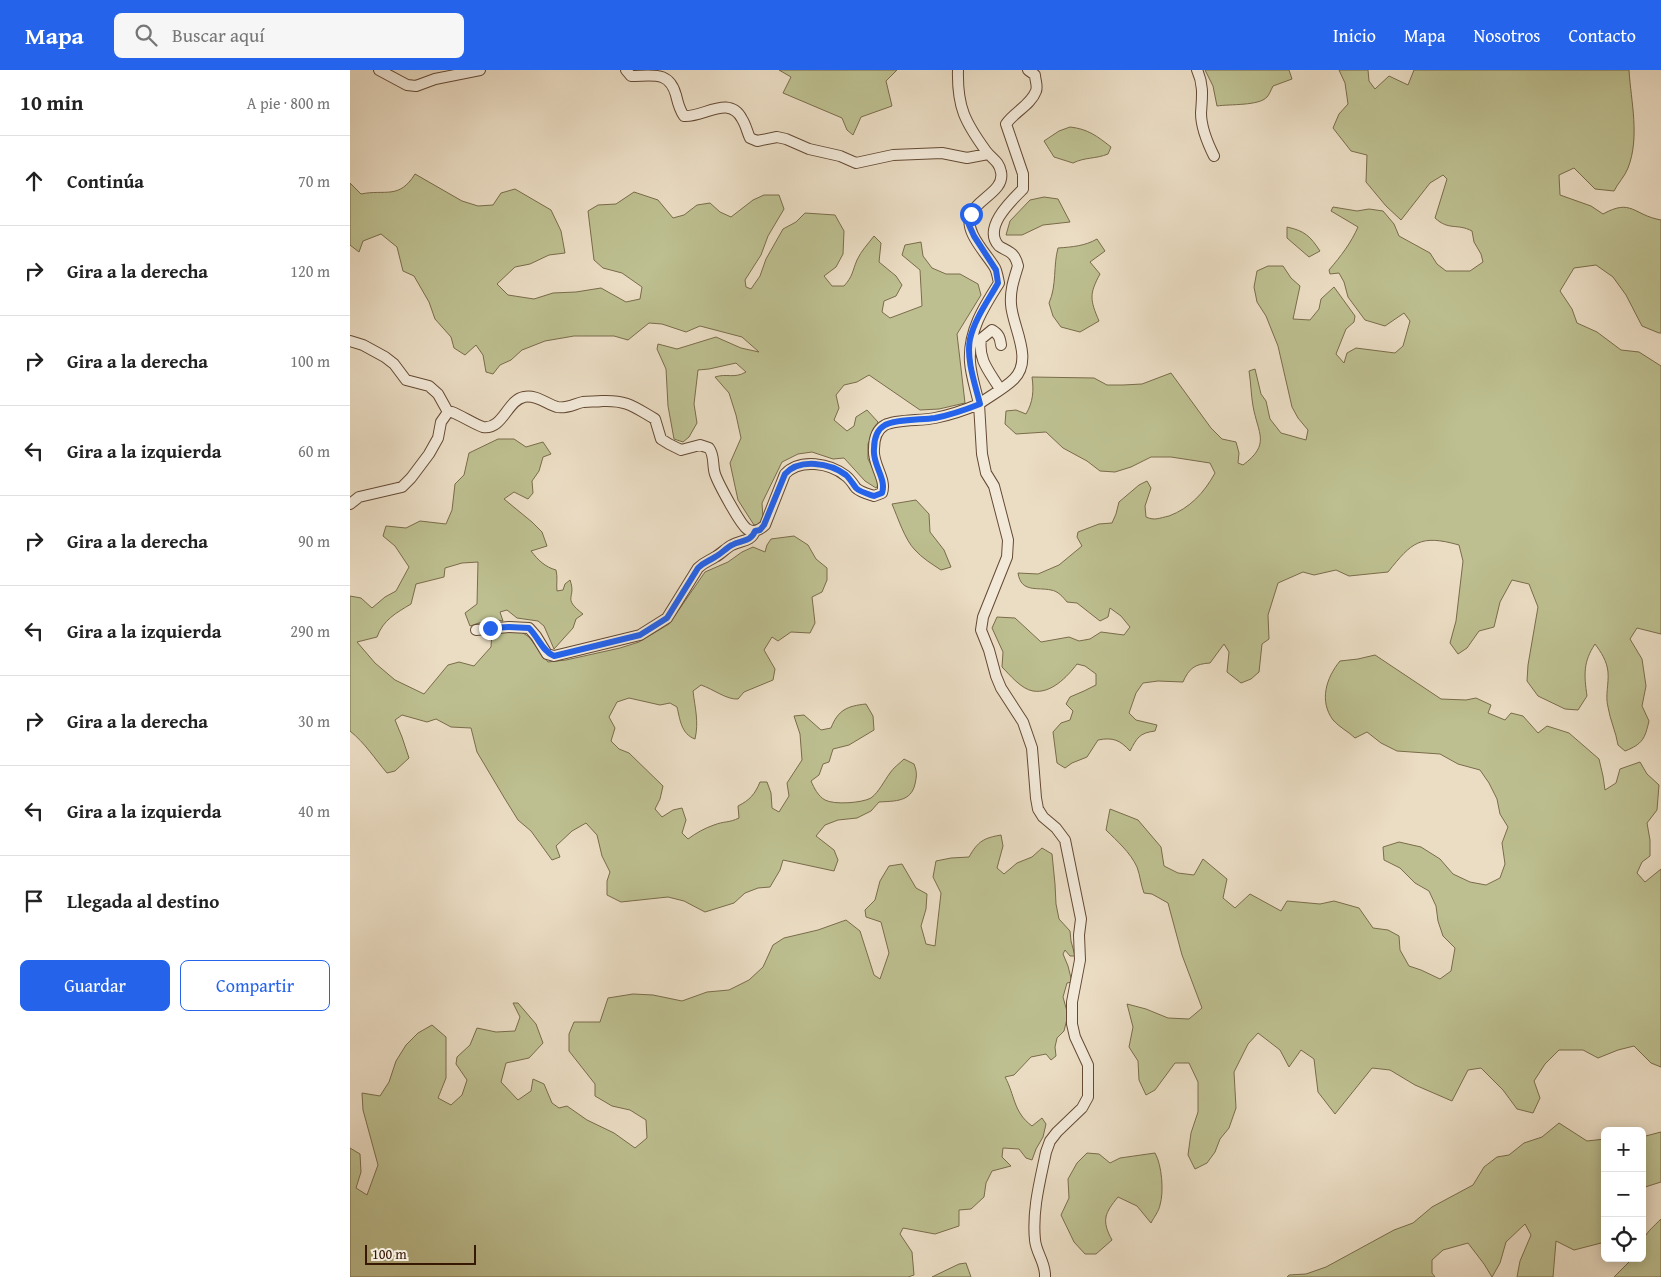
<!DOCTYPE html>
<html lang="es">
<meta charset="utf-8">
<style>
body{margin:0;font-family:"Gentium Book Plus",serif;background:#f6f6f6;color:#222}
.controls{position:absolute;right:15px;bottom:15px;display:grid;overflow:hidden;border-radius:8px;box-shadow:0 2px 12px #0003}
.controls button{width:45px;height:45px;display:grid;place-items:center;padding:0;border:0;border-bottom:1px solid #e0e0e0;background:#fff;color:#222;font:25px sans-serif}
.scale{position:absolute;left:15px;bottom:12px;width:111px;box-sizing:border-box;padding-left:5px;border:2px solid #371803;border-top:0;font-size:14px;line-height:18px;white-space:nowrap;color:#371803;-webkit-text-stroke:4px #f2e9d9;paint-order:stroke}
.stop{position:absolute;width:15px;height:15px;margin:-11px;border:4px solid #2563eb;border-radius:50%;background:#fff}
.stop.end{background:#2563eb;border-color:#fff;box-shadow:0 1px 5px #0008}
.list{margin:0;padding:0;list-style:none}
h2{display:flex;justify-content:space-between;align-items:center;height:65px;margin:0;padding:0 20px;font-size:21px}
h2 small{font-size:16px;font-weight:400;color:#767676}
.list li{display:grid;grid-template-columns:32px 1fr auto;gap:15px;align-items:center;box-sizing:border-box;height:90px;padding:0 20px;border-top:1px solid #e0e0e0}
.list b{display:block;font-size:19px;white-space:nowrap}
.list em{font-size:16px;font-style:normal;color:#767676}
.actions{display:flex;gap:10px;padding:15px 20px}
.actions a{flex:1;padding:11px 0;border:1px solid #2563eb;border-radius:8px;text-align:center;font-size:18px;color:#2563eb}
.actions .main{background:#2563eb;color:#fff}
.icon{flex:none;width:28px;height:28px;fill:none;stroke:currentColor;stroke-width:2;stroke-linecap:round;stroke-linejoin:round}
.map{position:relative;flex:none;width:1311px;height:1207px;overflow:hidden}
header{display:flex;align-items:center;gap:30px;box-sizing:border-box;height:70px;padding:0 25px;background:#2563eb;color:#fff}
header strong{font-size:24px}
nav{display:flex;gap:28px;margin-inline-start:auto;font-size:18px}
.search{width:350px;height:45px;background:#f6f6f6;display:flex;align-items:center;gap:12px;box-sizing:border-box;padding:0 18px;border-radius:8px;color:#767676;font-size:19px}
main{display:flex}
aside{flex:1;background:#fff}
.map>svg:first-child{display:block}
</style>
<header>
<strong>Mapa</strong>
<div class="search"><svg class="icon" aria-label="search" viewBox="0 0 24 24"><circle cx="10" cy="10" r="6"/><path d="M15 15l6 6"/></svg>Buscar aquí</div>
<nav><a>Inicio</a><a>Mapa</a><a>Nosotros</a><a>Contacto</a></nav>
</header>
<main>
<aside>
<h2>10 min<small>A pie · 800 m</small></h2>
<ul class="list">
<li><svg class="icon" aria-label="ahead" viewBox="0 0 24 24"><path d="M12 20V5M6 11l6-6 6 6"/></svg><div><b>Continúa</b></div><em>70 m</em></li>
<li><svg class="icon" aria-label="right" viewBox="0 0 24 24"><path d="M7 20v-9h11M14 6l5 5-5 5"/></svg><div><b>Gira a la derecha</b></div><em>120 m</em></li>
<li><svg class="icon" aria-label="right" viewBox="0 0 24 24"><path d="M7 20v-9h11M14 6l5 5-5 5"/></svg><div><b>Gira a la derecha</b></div><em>100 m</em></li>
<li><svg class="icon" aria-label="left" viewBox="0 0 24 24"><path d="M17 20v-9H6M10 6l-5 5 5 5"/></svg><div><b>Gira a la izquierda</b></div><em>60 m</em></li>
<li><svg class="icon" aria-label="right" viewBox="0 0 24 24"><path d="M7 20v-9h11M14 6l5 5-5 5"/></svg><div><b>Gira a la derecha</b></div><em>90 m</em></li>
<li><svg class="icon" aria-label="left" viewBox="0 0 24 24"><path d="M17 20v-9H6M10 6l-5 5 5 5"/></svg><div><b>Gira a la izquierda</b></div><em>290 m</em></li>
<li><svg class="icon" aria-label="right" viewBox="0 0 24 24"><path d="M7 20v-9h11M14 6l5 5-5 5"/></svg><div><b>Gira a la derecha</b></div><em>30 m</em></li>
<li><svg class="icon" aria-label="left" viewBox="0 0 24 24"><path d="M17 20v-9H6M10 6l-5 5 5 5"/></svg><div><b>Gira a la izquierda</b></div><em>40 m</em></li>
<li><svg class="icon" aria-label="arrive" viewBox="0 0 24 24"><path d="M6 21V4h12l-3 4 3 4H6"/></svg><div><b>Llegada al destino</b></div></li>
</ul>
<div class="actions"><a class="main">Guardar</a><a>Compartir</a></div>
</aside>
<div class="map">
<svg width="1311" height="1207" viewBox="0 0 1311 1207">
<rect width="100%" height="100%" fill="#ebddc4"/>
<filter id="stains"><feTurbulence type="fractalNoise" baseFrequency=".004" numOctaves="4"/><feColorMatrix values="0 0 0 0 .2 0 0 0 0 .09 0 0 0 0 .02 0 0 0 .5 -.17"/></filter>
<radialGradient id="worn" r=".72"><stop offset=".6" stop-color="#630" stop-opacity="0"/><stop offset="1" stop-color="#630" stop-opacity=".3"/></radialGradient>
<path fill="#bdbf90" stroke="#7a6c4a" d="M 429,0 L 547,0 L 536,11 L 542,36 L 511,47 L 503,65 L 497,60 L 492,48 L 433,23 L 441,7 Z
M 855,0 L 939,0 L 942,9 L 923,16 C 921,20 919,25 917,27 C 909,36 880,34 867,36 L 863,16 Z
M 989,0 L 1018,0 L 1019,11 L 1025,19 L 1039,6 L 1058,15 L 1064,0 L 1279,0 C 1281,32 1290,67 1278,98 C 1275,106 1268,113 1264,121 L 1245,119 L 1224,98 L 1209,105 L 1210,125 L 1241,136 L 1253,144 C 1282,128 1283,145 1311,150 L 1311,263 L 1309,263 L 1292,256 L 1276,225 L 1263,207 L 1246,195 L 1224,198 L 1210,221 L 1222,239 L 1227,253 L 1247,262 L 1271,280 L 1289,282 L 1311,296 L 1311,564 L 1287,558 L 1280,569 L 1292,589 L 1296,616 L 1292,636 L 1299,651 C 1295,668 1293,674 1275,681 L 1268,675 C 1266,662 1260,650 1258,637 C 1255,625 1259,614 1258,602 C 1257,591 1251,582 1245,574 C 1233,592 1234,605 1237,626 L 1228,640 L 1215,639 L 1188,626 L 1177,611 L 1178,595 L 1188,537 L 1179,514 L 1162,510 L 1150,532 L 1144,557 L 1129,561 L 1117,578 L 1108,584 L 1100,573 L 1106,551 L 1113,491 L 1109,475 C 1070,464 1062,472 1038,502 L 999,506 L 986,500 L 964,505 L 953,502 L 928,513 L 918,545 L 919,569 L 912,574 L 909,602 L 901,609 L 891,613 L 877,602 L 879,582 L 874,574 L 860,593 C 845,594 839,598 833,612 L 808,611 L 793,613 L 786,623 L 779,643 L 786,650 L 807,655 L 805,661 C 789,663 787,668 780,681 C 770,670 763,667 748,670 L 737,687 L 722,693 L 715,698 L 707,693 L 703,662 L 711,653 L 720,650 L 723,641 L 716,634 L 720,627 L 734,621 L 746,615 L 746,604 L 735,596 L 727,594 C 717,607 701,624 683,621 C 671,619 660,605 652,597 L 653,582 L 642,558 L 647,547 L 665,548 L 691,572 L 719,567 L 729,571 L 740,569 L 751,562 L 774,565 L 780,557 L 771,546 L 760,538 L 758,547 L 750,551 L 727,533 L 717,532 C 713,527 708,521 701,520 C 687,517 671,523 668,503 L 688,504 L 709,495 L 732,476 L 727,467 L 728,462 L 749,454 L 762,453 L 766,444 L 769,432 L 789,415 L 797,411 L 801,418 L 795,436 L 796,447 C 805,451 809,448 819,446 C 840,438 854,423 865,403 L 860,393 L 821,387 L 801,387 L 781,397 L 765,402 L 750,401 L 737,391 L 713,378 L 696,362 L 666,364 L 655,354 L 656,341 L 666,340 L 676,344 C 683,332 684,321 682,307 L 744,308 L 757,315 L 773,315 L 792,314 L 821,303 L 861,358 L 872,369 L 886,372 L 889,383 L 888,393 L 893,395 C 921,374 908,364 903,336 C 901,325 901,313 899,301 L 905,299 L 911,324 L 916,331 L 920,349 L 931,363 L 956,370 L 958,360 L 948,348 L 942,337 L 928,276 L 916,246 L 907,232 L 904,217 L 907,201 L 918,196 L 933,196 L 941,208 L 950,216 L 943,249 L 960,250 L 969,239 L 971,229 L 984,217 L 1005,246 L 1004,252 L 996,259 L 986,284 L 994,293 L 997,283 L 1006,278 L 1045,283 L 1053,276 L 1060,251 L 1054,243 L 1035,256 L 1015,250 L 998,227 L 994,212 L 989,203 L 980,204 L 979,200 C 991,186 1001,173 1008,157 L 981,141 L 983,137 L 1007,141 L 1019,139 L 1033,141 L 1044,154 L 1049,166 L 1080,183 L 1087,194 L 1096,201 L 1120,201 L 1133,192 L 1131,184 L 1124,172 L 1122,161 C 1107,153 1099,161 1085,148 L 1097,109 L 1093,105 L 1080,113 L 1051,150 L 1036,136 L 1016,112 L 1017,85 L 1001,81 L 983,58 L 989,44 L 998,34 L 995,13 Z
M 720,57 C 738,59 747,66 761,77 L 758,84 C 746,89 735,87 723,93 L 704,87 L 694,71 L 709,61 Z
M 65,104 L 112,131 L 128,136 L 143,135 L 151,123 L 165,119 L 201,140 L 211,161 L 215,183 L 199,185 L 180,194 L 165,197 L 147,214 L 158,225 L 184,229 L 203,223 L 226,222 L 251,218 L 276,232 L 290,229 L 292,217 L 272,203 L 253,198 L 244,190 L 238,141 L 248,135 L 266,134 L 284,122 L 308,130 L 323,148 L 334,145 L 347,135 L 360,133 L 370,142 L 381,147 L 403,130 L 414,125 L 429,125 L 434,139 L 418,166 L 411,185 L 395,210 L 396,217 L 401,219 L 410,206 L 416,189 L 433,159 L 446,152 L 455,143 L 485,145 L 494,161 L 493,184 L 486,197 L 474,206 L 482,216 L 494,216 C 503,206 502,202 507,190 C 511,181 518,174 524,166 L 531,173 L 529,192 L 546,206 L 552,215 L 546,226 L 534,231 L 532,242 L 540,248 L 572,236 L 570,200 L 552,185 L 555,175 L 571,172 L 573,186 L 582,198 L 596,204 L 610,204 L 628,214 L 631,225 L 607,264 L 615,333 L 589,339 L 570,340 L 519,305 L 507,312 L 494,315 L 486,325 L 489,338 L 484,350 L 497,361 L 504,356 L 506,347 L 517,340 L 528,352 L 518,374 L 518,389 L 530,412 L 526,418 L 515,411 L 494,388 L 483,389 L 462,382 L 448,384 L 432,392 L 412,433 L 413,448 L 410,454 L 404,455 L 388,430 L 380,393 L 391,368 L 386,345 L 379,323 L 365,307 C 377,303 384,309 396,302 L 386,293 L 359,299 L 348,300 L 344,334 L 347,353 L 339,367 L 333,372 L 324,369 L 318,336 L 316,299 L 307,279 L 308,274 L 327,279 L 366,267 L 391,278 L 409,282 L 392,267 L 350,256 L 336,262 L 312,254 L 299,253 L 278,270 L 264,266 L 224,266 L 195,271 L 172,280 L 161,290 L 150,295 L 143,304 L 136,302 L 133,285 L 126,275 L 115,285 L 104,278 L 101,267 L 85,249 L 79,232 L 64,206 L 53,201 L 47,177 L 31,164 L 13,171 L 9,182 L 0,175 L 0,113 L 11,124 C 35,119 49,130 65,104 Z
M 694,127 L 708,129 L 720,152 L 693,155 L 672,165 L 656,165 L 660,151 L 680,130 Z
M 937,157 C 955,161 960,166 970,181 L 959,187 L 937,168 Z
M 747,169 L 755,181 L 740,192 L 750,204 C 739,224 740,230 749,251 L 730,262 L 711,257 L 703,246 L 699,233 C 707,215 703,196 708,178 C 722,177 735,176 747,169 Z
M 148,369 L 164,369 L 176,377 L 193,372 L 201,384 L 193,387 L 189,401 L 182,411 L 183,423 L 178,429 L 164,422 L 154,429 L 182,452 L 192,462 L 197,476 L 181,481 C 188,490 195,497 206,500 C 208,508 206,514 207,521 L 213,520 L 215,514 L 220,510 C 227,529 211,527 233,544 L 226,549 L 223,558 L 204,579 L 194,556 L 188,551 L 167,548 L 157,540 L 150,542 L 153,551 L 141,549 L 120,556 L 115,543 L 127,534 L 128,492 L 112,493 L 95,498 L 94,507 L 66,514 L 61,534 C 46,543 33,550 27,567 L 7,572 L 25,593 L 45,610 L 74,624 L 98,595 L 109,592 L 124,596 L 141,577 L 142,561 L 167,559 L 179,567 L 198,592 L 216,590 L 270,578 L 289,572 L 319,554 L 355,502 L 378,492 L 392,482 L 403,477 L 415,482 L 417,475 L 421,469 L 444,466 L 458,475 L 466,489 L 477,498 L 477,510 L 472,522 L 462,527 L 465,553 L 460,563 L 441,562 L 428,571 L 422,567 L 414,580 L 425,599 L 423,610 L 394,622 L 388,629 C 377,630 363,619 351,615 L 343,621 C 345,638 349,652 345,669 C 331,664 330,649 327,637 L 320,633 L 310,635 L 279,628 L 267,632 L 259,647 L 265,658 L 261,671 L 269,679 L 279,683 L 313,716 L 310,729 L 305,739 L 312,747 L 323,740 L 332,738 L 336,750 L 332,763 L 338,769 C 346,763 355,758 364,755 C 374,751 379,753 389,748 L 388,736 C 400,730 405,724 410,712 L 417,712 L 421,723 L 422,738 L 429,742 L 439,726 L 437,713 L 452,690 L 450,664 L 444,646 L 454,645 L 471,660 L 481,658 C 488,640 497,636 516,634 L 523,646 L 524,660 L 499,675 L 483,679 L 479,692 L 473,694 L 469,705 L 461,711 C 464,718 468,726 475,730 C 484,735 512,733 521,728 C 529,722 534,711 540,703 C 543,698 549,694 554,689 L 564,694 C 567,702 567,705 565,714 C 561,732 545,731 529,732 L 521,741 L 507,748 L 488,750 L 475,755 L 466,766 L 484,780 L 488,790 L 484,801 L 433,790 L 430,800 L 420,817 L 408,818 L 395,823 L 384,833 L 355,842 L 334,831 L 318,827 L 271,832 L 257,825 L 257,811 L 260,802 L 252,786 L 247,765 L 236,753 L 222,761 L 206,776 L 210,787 L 202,790 L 181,761 L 168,750 L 155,729 L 127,682 L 121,658 L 101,657 L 86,649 L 77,652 L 52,645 L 45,650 L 52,667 L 59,688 L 45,701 L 37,703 C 25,689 15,673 0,661 L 0,526 L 11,528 L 22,538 L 35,527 L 46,521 L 59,497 L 45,476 L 33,466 L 36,456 L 56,458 L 70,451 L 96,454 L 102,440 L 105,414 L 114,405 L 119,383 Z
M 566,430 L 579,444 L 580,462 L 594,480 L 601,497 L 591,500 C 582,494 572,488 565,480 C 555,470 548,448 542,434 Z
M 1025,585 L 1091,629 L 1116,630 L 1126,628 L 1141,635 L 1138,643 L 1155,650 L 1161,643 L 1173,646 L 1188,663 L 1197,656 L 1219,663 L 1249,689 L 1253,706 L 1255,720 L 1266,713 L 1270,699 L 1290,692 L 1297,704 L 1309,715 L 1307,740 L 1297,753 L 1300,770 L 1300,786 L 1292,792 L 1287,803 L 1295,812 L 1311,799 L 1311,997 L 1301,993 L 1284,976 L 1268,980 L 1248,988 L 1233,980 L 1209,980 L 1195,994 L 1184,1011 L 1190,1028 L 1183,1043 L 1167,1039 L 1153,1020 L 1131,998 L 1118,1000 L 1102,1031 L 1065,1015 L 1040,1000 L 1022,998 L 985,1044 L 968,1022 L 964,989 L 951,980 L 939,997 L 930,980 L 908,963 L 898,974 L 884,1002 L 886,1038 L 879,1058 L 870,1069 L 865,1082 L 857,1093 L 845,1099 L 838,1085 L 841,1063 L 848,1042 L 848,1012 L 839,993 L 825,993 L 805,1020 L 796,1025 L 789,1010 L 788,991 L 779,977 L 783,957 L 777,934 L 796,939 L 818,948 L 839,949 L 852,938 L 832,885 L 818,833 L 802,824 L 794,823 C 791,815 790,805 787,797 C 780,782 767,771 756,760 L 760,739 L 788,750 L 811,777 L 814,796 L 828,803 L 844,805 L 853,789 L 877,809 L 873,828 L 885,838 L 900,824 L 931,841 L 937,831 L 970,834 L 984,831 L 1009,838 L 1023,858 L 1038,860 L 1049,866 L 1050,880 L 1059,896 L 1071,900 L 1090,909 L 1101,901 L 1105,878 L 1093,866 L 1088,851 L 1086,836 L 1079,821 L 1065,813 L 1050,798 L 1034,790 L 1033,777 L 1049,772 L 1071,777 L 1090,789 L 1103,804 L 1120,812 L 1136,815 L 1150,808 L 1155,794 L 1152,773 L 1158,757 L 1150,744 L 1147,729 L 1139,713 L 1130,700 L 1108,694 L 1090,684 L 1047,681 L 1031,673 L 1017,662 L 1005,668 C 999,662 989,657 983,650 C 969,631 976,608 990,591 L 1008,589 Z
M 651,765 L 653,776 L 647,798 L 654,804 L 667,793 L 682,787 L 692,778 L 702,784 L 705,814 L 706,834 L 709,849 L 720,861 L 721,871 L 725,886 L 720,886 L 715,880 L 713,884 L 718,896 L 722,912 L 717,913 L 713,927 L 718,945 L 714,961 L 707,968 L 705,977 L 706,986 L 701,990 L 696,984 L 681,987 L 664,1005 L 655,1007 C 665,1025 663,1042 682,1056 L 692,1048 L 696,1054 L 693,1067 L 686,1079 L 682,1090 L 676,1088 L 669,1079 L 653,1078 L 652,1087 L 661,1096 L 642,1101 L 636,1113 L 634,1127 L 621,1139 L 609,1140 L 609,1156 L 585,1164 L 553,1158 L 550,1164 L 562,1182 L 564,1205 L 558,1207 L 0,1207 L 0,1078 L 10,1084 L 11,1102 L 6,1118 L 17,1125 L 28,1095 L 13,1040 L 12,1023 L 30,1026 L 39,1012 L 46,991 L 56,975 L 68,963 L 82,955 L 96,967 L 96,1008 L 88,1028 L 101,1035 L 112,1025 L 117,1010 L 106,994 L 107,987 L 120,975 L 127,958 L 146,962 L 165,961 L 170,947 L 163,933 L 168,933 L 186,954 L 193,973 L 179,988 L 156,993 L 151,1012 L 168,1030 L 181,1021 L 183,1009 L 194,1014 L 202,1033 L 209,1038 L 217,1036 L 237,1050 L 264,1063 L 285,1078 L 297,1068 L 296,1050 L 280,1040 L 262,1036 L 245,1026 L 245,1014 L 219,981 L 219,964 L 224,952 L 250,952 L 258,928 L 283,924 L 303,925 L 332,931 L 357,922 L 379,920 L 399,910 L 413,897 L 423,875 L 434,868 L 468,860 L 496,850 L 510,861 L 524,905 L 530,909 L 539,883 L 531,852 L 516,847 L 515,840 L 525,830 L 530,811 L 539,796 L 552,794 L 566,818 L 577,824 L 576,839 L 571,856 L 576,874 L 585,876 L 591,823 L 583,807 L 586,791 L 601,788 L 619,787 C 628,771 634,768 651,765 Z
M 1209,1053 L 1237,1071 L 1255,1069 L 1255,1172 L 1224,1180 L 1206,1171 L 1203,1207 L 1167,1207 L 1170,1191 L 1181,1165 L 1175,1154 L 1156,1172 L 1150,1193 L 1142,1207 L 1134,1194 L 1118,1173 L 1093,1180 L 1082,1190 L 1082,1203 L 1085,1207 L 937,1207 L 939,1205 L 956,1204 L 976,1197 L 1044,1160 L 1063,1153 L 1082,1137 L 1123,1115 L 1134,1097 L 1147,1087 L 1159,1085 L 1174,1073 L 1192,1067 Z
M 1311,1062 L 1311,1112 L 1292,1118 L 1292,1067 Z
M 737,1083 L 749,1084 L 760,1093 L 770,1088 L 805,1083 C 812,1095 814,1122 810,1135 C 809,1141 804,1147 801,1153 L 787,1136 L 768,1127 C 755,1143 751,1150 762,1170 L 746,1184 L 735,1184 L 724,1172 L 711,1145 L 719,1128 L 718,1109 L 727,1093 Z
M 1311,1149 L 1311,1207 L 1264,1207 L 1283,1188 L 1292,1188 C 1292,1165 1295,1165 1311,1149 Z
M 616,1193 L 621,1207 L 582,1207 L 609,1194 Z"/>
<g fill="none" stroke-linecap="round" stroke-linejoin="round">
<g stroke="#644933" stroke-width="12">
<path id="minor" d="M 29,0 L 57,15 L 66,16 L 85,9 L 130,0
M 276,0 L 281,6 C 302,6 319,0 326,25 C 328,33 329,39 334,46 C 353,48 379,24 392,49 C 396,55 397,62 400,68 L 407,71 L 427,67 L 436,69 L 459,79 L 490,86 L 506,93 L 543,85 L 592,83 L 617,88 L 638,84
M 678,0 L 685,5 C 685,10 688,16 686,21 C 681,35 664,42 656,54 L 673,104 L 673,119 C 661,131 632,158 649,176 C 653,179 660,181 663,185 C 665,187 667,192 668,196 C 664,209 660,220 661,234 C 662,256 684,289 664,309 C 655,318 640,326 629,334 L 632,384 L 636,403 L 644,416 L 658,470 L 657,487 L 633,547 L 631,560 L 639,580 L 646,606 L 651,618 L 673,652 L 682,678 L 686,728 L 688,739 L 693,747 L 706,758 L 715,770 L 731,849 L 729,865 L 730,890 L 722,932 L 722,954 L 725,967 L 738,995 L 738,1027 L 732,1038 L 707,1062 L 700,1071 L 696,1082 C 690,1111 682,1140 685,1170 C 686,1183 696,1193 695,1207
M 847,0 C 854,15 852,28 851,43 C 851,57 858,74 864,86
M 0,271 L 13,275 L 35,287 L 44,294 L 56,310 L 79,316 L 88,324 L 98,342
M 650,319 C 639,301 628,290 631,269 L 642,260 C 649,264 650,268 651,275
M 98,342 L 102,342 C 110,345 128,356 133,357 C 153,360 157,330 174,327 C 185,324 197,334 207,337 C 216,339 224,334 233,332 C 239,331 246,332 252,331 C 278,330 284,337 305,349 L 311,369 L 319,374 L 331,380 L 350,375 L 359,378 C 365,386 362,395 365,404 C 368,413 390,454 397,459 C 403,463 410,460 415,455 L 435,404 C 450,388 480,393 496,406 C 500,409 503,414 506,418 C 510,422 518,424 524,426 L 532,423 C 537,409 522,394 524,379 C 524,369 526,360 535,355 C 547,349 571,351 585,348 C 600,345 615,340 629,334 C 626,320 621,306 620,292 C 618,262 633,238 649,213 C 648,208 647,202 645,198 C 637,184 613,161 621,144 C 627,129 655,121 651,102 C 649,91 642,89 636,81 C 615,52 607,37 608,0
M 0,434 L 9,427 L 52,417 L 61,408 L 79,384 L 88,368 L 91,352 L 98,342
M 126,560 L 159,557 L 179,558 L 186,566 L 197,584 L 204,586 L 290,565 L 317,548 L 348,498 C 354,492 359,491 365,487 C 371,484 376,478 382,475 C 391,470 401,472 405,461"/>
</g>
<use href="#minor" stroke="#f2e9d9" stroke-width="10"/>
</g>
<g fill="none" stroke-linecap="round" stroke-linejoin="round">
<path stroke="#2563eb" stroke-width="6" d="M 140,558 L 159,557 L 179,558 C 188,567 193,582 204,586 L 290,565 L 317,548 L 348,498 C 354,492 359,491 365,487 C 371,484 376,478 382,475 C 391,470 401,472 405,461 L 410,460 L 414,455 L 435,404 C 450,388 480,393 496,405 C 500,409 503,414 506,418 C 510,422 518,424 524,426 L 532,423 C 537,409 522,394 524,379 C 524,369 526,360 535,355 C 547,349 571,350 585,348 C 600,345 615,340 630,334 C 625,314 616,289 620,269 C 625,248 638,231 648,213 L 646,200 L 624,166 L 619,155 L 621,144"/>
</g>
<rect width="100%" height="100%" filter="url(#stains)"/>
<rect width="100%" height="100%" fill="url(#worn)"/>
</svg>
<div class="controls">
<button>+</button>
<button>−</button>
<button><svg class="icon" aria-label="locate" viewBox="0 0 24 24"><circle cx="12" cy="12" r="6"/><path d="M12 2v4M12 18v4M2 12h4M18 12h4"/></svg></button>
</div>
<div class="scale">100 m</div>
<div class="stop" style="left:621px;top:144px"></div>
<div class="stop end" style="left:140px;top:558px"></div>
</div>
</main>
